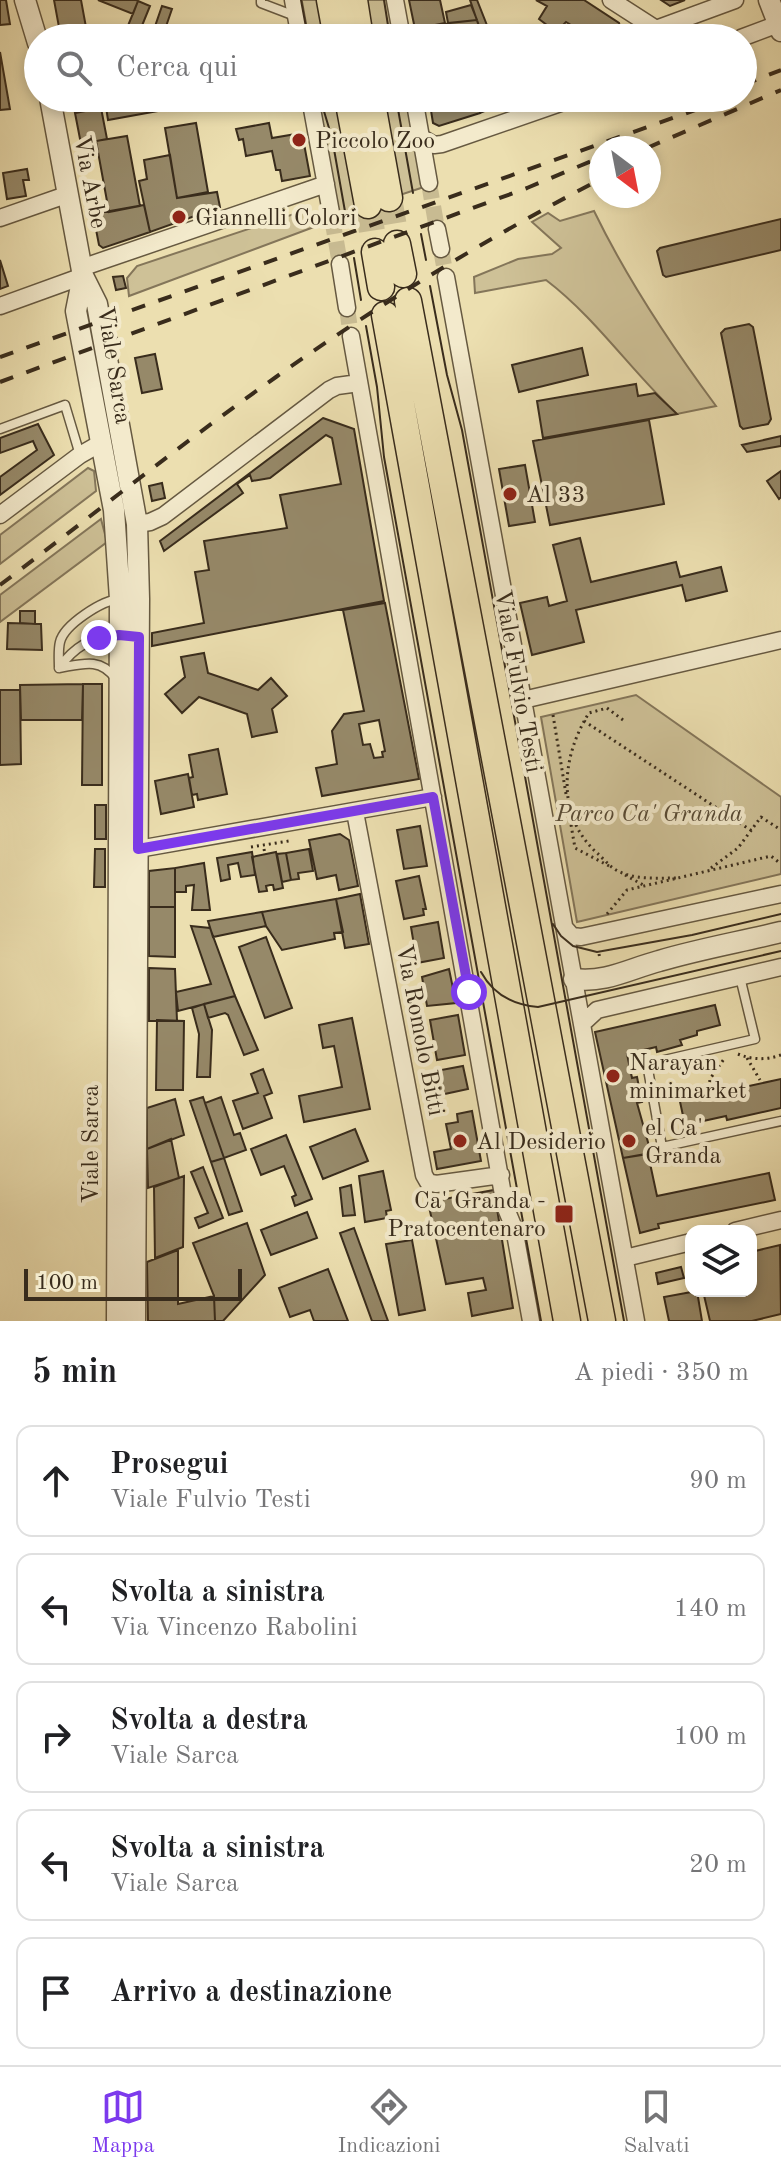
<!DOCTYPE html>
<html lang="it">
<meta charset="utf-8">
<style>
body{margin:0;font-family:"Old Standard TT",serif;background:#f6f6f6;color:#202124}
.controls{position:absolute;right:24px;bottom:24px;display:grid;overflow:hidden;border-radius:16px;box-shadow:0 4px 12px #0003}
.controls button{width:72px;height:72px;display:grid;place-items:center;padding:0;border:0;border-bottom:2px solid #e0e0e0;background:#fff;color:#202124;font:40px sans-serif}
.compass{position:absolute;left:589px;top:136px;width:72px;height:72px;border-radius:50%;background:#fff;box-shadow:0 4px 12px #0003;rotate:148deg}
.scale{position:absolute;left:24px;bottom:20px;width:218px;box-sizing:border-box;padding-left:8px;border:4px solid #392c1c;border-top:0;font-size:22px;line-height:28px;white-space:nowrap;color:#392c1c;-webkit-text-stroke:6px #f3eacc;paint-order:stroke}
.stop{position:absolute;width:24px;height:24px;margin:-18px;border:6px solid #7c3aed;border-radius:50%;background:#fff}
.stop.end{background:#7c3aed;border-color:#fff;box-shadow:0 2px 8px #0008}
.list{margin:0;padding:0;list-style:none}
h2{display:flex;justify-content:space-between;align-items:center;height:104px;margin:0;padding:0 32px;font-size:34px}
h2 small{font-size:26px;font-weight:400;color:#757577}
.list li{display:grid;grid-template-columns:52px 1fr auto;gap:24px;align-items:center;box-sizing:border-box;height:112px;margin:0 16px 16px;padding:0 16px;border:2px solid #e0e0e0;border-radius:16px}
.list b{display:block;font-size:30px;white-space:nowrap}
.list p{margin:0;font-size:26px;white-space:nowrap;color:#757577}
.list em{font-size:26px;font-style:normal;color:#757577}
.icon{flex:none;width:44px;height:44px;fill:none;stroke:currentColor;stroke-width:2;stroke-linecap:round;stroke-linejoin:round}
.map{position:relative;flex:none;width:781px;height:1321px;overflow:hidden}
.search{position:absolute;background:#fff;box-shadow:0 4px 12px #0003;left:24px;right:24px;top:24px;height:88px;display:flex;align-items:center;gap:20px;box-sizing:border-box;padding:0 28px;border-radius:44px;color:#757577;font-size:30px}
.sheet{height:744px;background:#fff}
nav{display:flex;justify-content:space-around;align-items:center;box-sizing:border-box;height:112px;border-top:2px solid #e0e0e0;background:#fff;font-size:22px;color:#757577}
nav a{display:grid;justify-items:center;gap:4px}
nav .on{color:#7c3aed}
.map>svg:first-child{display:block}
</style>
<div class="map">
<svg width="781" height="1321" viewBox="0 0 781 1321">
<rect width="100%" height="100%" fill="#ecdfb0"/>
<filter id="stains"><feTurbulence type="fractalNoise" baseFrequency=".0025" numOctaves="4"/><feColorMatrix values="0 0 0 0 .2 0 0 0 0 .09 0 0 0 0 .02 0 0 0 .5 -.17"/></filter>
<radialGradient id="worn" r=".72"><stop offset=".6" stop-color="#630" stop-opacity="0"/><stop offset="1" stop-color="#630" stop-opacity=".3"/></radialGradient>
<path fill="#cec197" stroke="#84765a" stroke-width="2" d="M 298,0 L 323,0 L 330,38 L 305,38 Z
M 363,0 L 389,0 L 396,38 L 370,38 Z
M 317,98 L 340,98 L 360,211 L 339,217 Z
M 382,98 L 407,98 L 424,187 L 400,195 Z
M 306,210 L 315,215 L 314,227 L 129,296 L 127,278 L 137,266 Z
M 594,211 C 628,281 670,344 716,406 L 677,414 C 631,371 596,318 546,280 L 475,293 L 474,277 L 518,259 L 552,254 L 561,248 L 532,222 L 548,213 L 560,221 Z
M 88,468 L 94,471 L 96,491 L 0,564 L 0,535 Z
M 101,519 L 107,542 L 0,622 L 0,595 Z
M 636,695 L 781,797 L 781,874 L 577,922 L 541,717 Z"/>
<path fill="#968969" stroke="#392c1c" stroke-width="2" fill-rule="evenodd" d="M 0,0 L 6,0 L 10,24 L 0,25 Z
M 54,0 L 81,0 L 88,38 L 61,38 Z
M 98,0 L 136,0 L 138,1 L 133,14 Z
M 409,0 L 440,0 L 445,23 L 415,29 Z
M 470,0 L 477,0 L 492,38 L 483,38 Z
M 536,0 L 584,0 L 619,23 L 623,38 L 592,38 L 566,22 L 556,32 L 539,19 L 547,6 Z
M 661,0 L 685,0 L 670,6 Z
M 138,1 L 150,6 L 137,38 L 123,38 Z
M 471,5 L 477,20 L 448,23 L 446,12 Z
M 162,6 L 172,9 L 162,38 L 151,38 Z
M 477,20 L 483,38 L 462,38 L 462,35 L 444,38 L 441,24 Z
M 441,24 L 444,38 L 417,38 L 415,29 Z
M 226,30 L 227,38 L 185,38 L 185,37 Z
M 0,52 L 10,109 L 0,110 Z
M 73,98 L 94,98 L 96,109 L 75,113 Z
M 156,98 L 207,98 L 208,102 L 108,120 L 106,107 Z
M 270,98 L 293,98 L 295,108 L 272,111 Z
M 429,98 L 474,98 L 480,113 L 439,126 L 433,123 Z
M 474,98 L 506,98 L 507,102 L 480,113 Z
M 101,108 L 107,139 L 81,144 L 75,113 Z
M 196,123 L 208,192 L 177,198 L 165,128 Z
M 269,123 L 272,138 L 302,133 L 310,176 L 282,181 L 280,170 L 276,170 L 272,151 L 246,156 L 243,139 L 239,140 L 236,129 Z
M 127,136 L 140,206 L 109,212 L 96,141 Z
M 170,155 L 177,198 L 217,192 L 220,207 L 150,232 L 139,181 L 147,179 L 144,160 Z
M 27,169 L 29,180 L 23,180 L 26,196 L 7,199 L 3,173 Z
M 144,205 L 150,232 L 103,248 L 99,245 L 93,214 Z
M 781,219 L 781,250 L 666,277 L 663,275 L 657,251 L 660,248 Z
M 0,260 L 8,286 L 0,289 Z
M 123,276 L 126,288 L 116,290 L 113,277 Z
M 749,324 L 753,327 L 771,419 L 768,424 L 743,429 L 740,426 L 721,333 L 725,329 Z
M 582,348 L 588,375 L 519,392 L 512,365 Z
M 155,354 L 162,389 L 142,393 L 135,358 Z
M 636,384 L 638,396 L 655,393 L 677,414 L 543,438 L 537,401 Z
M 323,418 L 354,429 L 384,601 L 152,646 L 152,633 L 204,623 L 195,572 L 209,570 L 204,541 L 287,528 L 280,495 L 341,484 L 332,438 L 326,435 L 270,478 L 252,481 L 250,475 L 237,484 L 243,493 L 164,551 L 160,541 Z
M 649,420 L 664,504 L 550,525 L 533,441 Z
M 38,424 L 54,455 L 0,495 L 0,477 L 37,450 L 33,441 L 0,453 L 0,438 Z
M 781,436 L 781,446 L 747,452 L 742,445 Z
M 525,465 L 535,522 L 509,526 L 499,469 Z
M 781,471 L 781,497 L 779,499 L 767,481 Z
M 162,483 L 165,498 L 152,501 L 149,486 Z
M 580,538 L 591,582 L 676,562 L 680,577 L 721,567 L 727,591 L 686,601 L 682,585 L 576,610 L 584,642 L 532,655 L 520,603 L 547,597 L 549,606 L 567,601 L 553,545 Z
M 385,603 L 419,779 L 322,796 L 316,768 L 337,764 L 332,731 L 344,714 L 364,711 L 343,610 ZM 379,720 L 385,751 L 382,752 L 383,757 L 374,758 L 370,744 L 363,745 L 359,724 Z
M 20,611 L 35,611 L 35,624 L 20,623 Z
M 8,623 L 41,624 L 42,650 L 7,649 Z
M 204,653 L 208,673 L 258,690 L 271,678 L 287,696 L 272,709 L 277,732 L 252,737 L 247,714 L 199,697 L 182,713 L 165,694 L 185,677 L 181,657 Z
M 83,684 L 102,684 L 102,785 L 82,785 Z
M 83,684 L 82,720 L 21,720 L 20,685 Z
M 0,690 L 20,690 L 21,764 L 0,765 Z
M 218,749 L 227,794 L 198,800 L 197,794 L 192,795 L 189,778 L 193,777 L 189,755 Z
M 188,774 L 194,807 L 161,814 L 155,781 Z
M 95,805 L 106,805 L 106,839 L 95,839 Z
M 420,826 L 427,866 L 404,869 L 397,830 Z
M 340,834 L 349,840 L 358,886 L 339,890 L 336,875 L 317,879 L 309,840 Z
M 95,849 L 105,849 L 105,887 L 94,887 Z
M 309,849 L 313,871 L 298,873 L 299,879 L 291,880 L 286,853 Z
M 252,852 L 255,875 L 241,877 L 238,863 L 228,865 L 230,879 L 221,881 L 217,858 Z
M 276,852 L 283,888 L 274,890 L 273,885 L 270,885 L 266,886 L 267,891 L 259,892 L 252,857 Z
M 286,853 L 291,880 L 282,882 L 277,854 Z
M 204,863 L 210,910 L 192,910 L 194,885 L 186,886 L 186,892 L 175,892 L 175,868 Z
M 175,868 L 175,907 L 149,907 L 149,871 Z
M 419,876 L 426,909 L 423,909 L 424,915 L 404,919 L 396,881 Z
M 360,894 L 369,944 L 345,948 L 336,899 Z
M 336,899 L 343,932 L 334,933 L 335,939 L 282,950 L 266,926 L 262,912 Z
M 149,907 L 175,907 L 175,957 L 149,956 Z
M 262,912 L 266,926 L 213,937 L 208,921 Z
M 438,922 L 444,958 L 417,963 L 411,927 Z
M 191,926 L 210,928 L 235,996 L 178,1011 L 176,992 L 211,984 Z
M 266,937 L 292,1008 L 265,1018 L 239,947 Z
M 149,968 L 175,969 L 177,1021 L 149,1021 Z
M 449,969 L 456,1003 L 427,1006 L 422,977 Z
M 235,996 L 258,1050 L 244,1055 L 228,1015 L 225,1013 L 208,1018 L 204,1004 Z
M 204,1004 L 212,1030 L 210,1077 L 197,1077 L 199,1034 L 192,1008 Z
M 715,1005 L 720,1025 L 697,1031 L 697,1035 L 680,1040 L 682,1045 L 657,1052 L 656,1047 L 627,1054 L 632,1078 L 637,1077 L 642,1102 L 637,1103 L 651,1153 L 623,1158 L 595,1032 Z
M 458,1015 L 465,1055 L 437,1060 L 430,1020 Z
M 352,1018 L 370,1109 L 304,1122 L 299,1096 L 342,1087 L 334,1046 L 323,1048 L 319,1025 Z
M 157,1020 L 184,1021 L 183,1090 L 156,1090 Z
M 463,1066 L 468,1089 L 440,1095 L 436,1071 Z
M 263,1069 L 272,1093 L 264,1096 L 272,1118 L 243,1129 L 233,1101 L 258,1093 L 251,1074 Z
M 781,1079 L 781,1108 L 727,1120 L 726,1116 L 685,1125 L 679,1097 L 720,1088 L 721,1092 Z
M 203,1097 L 224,1158 L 211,1162 L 190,1101 Z
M 221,1097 L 234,1135 L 240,1133 L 246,1150 L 224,1158 L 205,1103 Z
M 175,1099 L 184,1135 L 147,1149 L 147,1108 Z
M 472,1111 L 481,1161 L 437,1169 L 434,1152 L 451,1149 L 446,1124 L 458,1122 L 457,1114 Z
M 355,1129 L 368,1161 L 323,1179 L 310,1147 Z
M 286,1135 L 312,1199 L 295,1206 L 292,1197 L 296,1195 L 284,1166 L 261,1175 L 251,1149 Z
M 171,1139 L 179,1178 L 148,1188 L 147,1149 Z
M 648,1154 L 657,1196 L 769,1173 L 775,1200 L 658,1224 L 659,1228 L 640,1233 L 623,1158 Z
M 224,1158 L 242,1211 L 229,1215 L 211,1162 Z
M 203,1167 L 223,1218 L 199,1228 L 195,1218 L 208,1213 L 191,1172 Z
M 383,1171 L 391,1210 L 386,1211 L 387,1218 L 365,1222 L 359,1176 Z
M 184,1176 L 183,1247 L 155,1258 L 154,1187 Z
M 351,1185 L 355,1215 L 343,1216 L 340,1188 Z
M 494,1190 L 513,1308 L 472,1316 L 468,1293 L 486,1290 L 483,1278 L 446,1284 L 428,1202 Z
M 307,1212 L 317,1238 L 271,1255 L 261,1230 Z
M 247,1223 L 265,1275 L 223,1321 L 215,1321 L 214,1296 L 193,1243 Z
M 354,1228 L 388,1321 L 372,1321 L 340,1233 Z
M 412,1240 L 425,1310 L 399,1315 L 386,1244 Z
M 780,1245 L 781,1314 L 752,1321 L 710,1321 L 703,1291 L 751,1291 L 751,1252 Z
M 178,1250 L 178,1304 L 214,1296 L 215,1321 L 148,1321 L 147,1262 Z
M 681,1267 L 684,1278 L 658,1284 L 656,1273 Z
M 328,1269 L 348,1321 L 314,1321 L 310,1310 L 290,1317 L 279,1288 Z
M 697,1291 L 702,1321 L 669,1321 L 664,1297 Z"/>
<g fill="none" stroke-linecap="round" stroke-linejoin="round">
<path stroke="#c8bb92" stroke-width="16" stroke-dasharray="16 8" stroke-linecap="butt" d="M 429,183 L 437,229
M 332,218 L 340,264
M 441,249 L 446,277
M 347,308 L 351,336"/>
<path stroke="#c8bb92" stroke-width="26" stroke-dasharray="26 13" stroke-linecap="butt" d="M 389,198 L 397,244
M 368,205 L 375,252"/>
<g stroke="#665941" stroke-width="11">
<path id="service" d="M 261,0 L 261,3 L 295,16
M 0,429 L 65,405 L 80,455
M 59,668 C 59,660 58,650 60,642 C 64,625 102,600 120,599
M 59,668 C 74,647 92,636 118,635
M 59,668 C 82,664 100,657 115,678
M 740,977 L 755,1039 L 647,1064 L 662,1147 L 781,1121"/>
</g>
<g stroke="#665941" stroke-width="19">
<path id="minor" d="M 293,0 L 300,38
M 395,0 L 402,38
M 611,0 L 656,29
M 656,29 L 735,0
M 741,38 L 781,23
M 310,98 L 332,218
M 414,98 L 429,183
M 422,138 L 434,145 L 442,144 L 575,98
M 0,218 L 66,195
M 437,229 L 441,249
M 340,264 L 347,308
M 81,268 L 326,184
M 446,277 L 636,1321
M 0,306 L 83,276
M 351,336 L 505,1206 L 514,1228 L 531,1321
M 0,515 L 80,455 L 101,443
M 137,524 L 150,522 L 163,516 L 329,390 L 337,386 L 359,383
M 523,700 L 781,640
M 355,812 L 424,1175 L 428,1182 L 436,1184 L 501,1175
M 127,851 L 433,797
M 564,927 L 572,936 L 581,937 L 781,894
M 583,1023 L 597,1010 L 781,967
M 735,1231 L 781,1220
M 625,1258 L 691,1242"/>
</g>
<g stroke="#665941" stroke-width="23">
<path id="tertiary" d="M 25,0 L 38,43
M 769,0 L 781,31
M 50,98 L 83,276 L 97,304 L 137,524 L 139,599 L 135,1321
M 83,276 L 76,311 L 114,510 L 120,599 L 117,1321
M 574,979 C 606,983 629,969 659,961 C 699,949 740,942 781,932"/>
</g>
<g stroke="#392c1c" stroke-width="29">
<path id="primary" d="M 330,0 L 337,38
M 354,0 L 360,38
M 348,98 L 368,205
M 371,98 L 389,198
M 397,244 L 403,274
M 375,252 L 381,287
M 408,301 L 602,1321
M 385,315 L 567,1321"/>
</g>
<path stroke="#392c1c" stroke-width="3" stroke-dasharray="2 4" stroke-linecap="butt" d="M 553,715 L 566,794
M 623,720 L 607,708 L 589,713 C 561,757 556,816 597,853 C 603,858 609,866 616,870 C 634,880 656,878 676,878
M 584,721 L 752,831
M 569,813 L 575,848 L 611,867
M 251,847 L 289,841
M 264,849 L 265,854
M 711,868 L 738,848 L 761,817 L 781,830
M 625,875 L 645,886
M 607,914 L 627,890 L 771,856 L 781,864
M 599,954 L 600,959
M 738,1054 C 752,1060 767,1060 781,1055
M 747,1058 L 760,1080
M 709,1088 L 710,1079 L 724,1059"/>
<use href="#service" stroke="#f3eacc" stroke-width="8"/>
<use href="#minor" stroke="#f3eacc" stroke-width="16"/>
<use href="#tertiary" stroke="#f3eacc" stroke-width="20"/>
<use href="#primary" stroke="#ecdfb0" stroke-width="26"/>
<path stroke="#392c1c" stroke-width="2" d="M 301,0 L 308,38
M 384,0 L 390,38
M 320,98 L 332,138 L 346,217
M 396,98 L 413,193
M 421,234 L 426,260
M 354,258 L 361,300
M 430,286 L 447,375 L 462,430 L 624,1321
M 366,326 L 377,387 L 384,457 L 541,1321
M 553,924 L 561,936 L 573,946 L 597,952 L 692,935 L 781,914
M 481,972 C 493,994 513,1005 538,1007 L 781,951"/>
<path stroke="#392c1c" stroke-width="4" stroke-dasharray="14 14" stroke-linecap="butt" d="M 743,85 L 781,70
M 647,148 L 781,90
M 0,357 L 729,98
M 0,382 L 527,188 L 601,157
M 0,585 C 92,516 182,443 276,377 C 379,304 489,237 601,179"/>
</g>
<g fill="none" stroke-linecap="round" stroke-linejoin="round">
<path stroke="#7c3aed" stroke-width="10" d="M 99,638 L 119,635 L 139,637 L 138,849 L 433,797 L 469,992"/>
</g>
<g fill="#8f2418" stroke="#f3eacc" stroke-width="3">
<circle cx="299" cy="140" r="8"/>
<circle cx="179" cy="217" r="8"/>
<circle cx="510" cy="494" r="8"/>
<circle cx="613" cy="1076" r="8"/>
<circle cx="460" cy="1141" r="8"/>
<circle cx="629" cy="1141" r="8"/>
<rect x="554" y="1204" width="20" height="20" rx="4"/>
</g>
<g text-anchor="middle" stroke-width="8" stroke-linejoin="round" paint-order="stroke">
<g font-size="24" fill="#392c1c" stroke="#f3eacc" text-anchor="start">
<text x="315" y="148">Piccolo Zoo</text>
<text x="195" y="225">Giannelli Colori</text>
<text x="526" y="502">Al 33</text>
<text x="629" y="1070">Narayan<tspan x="629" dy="28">minimarket</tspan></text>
<text x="645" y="1135">el Ca'<tspan x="645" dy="28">Granda</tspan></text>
<text x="476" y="1149">Al Desiderio</text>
<text x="546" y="1208" text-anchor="end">Ca' Granda -<tspan x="546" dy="28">Pratocentenaro</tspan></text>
</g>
<g font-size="24" fill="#392c1c" stroke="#f3eacc">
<text transform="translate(91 182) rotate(79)" y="8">Via Arbe</text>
<text transform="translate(115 365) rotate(81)" y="8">Viale Sarca</text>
<text transform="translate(519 681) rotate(80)" y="8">Viale Fulvio Testi</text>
<text transform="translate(421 1030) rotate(79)" y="8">Via Romolo Bitti</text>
<text transform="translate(90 1144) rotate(-90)" y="8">Viale Sarca</text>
</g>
<g font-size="24" font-style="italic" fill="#574a35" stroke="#f3eacc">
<text x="649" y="821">Parco Ca' Granda</text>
</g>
</g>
<rect width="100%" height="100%" filter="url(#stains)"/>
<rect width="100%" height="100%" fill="url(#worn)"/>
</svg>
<div class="controls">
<button><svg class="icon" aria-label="layers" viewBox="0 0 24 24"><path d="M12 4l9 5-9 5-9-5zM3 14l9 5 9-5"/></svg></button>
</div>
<svg class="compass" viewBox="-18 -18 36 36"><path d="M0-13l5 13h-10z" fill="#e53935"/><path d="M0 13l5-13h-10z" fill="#757577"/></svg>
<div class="scale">100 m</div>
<div class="stop" style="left:469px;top:992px"></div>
<div class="stop end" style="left:99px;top:638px"></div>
<div class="search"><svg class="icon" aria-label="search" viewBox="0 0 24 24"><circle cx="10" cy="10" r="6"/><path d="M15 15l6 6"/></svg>Cerca qui</div>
</div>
<section class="sheet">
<h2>5 min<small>A piedi · 350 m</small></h2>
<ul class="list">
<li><svg class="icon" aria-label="ahead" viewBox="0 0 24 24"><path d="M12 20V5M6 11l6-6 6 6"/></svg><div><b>Prosegui</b><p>Viale Fulvio Testi</p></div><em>90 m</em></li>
<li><svg class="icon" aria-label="left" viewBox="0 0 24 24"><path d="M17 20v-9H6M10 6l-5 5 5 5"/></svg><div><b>Svolta a sinistra</b><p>Via Vincenzo Rabolini</p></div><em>140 m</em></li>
<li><svg class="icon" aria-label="right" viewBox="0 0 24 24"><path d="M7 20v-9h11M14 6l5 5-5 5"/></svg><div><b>Svolta a destra</b><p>Viale Sarca</p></div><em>100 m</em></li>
<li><svg class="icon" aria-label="left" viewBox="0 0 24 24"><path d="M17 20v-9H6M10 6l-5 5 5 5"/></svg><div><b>Svolta a sinistra</b><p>Viale Sarca</p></div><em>20 m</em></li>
<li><svg class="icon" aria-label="arrive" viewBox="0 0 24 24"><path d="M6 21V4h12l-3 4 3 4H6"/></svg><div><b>Arrivo a destinazione</b></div></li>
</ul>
</section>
<nav>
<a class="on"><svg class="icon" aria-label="map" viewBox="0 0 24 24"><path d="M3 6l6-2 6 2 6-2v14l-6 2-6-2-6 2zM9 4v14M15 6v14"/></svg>Mappa</a>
<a><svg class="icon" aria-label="directions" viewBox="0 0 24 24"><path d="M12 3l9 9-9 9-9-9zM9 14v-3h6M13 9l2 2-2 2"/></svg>Indicazioni</a>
<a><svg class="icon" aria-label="saved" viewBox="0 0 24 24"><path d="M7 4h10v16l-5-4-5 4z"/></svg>Salvati</a>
</nav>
